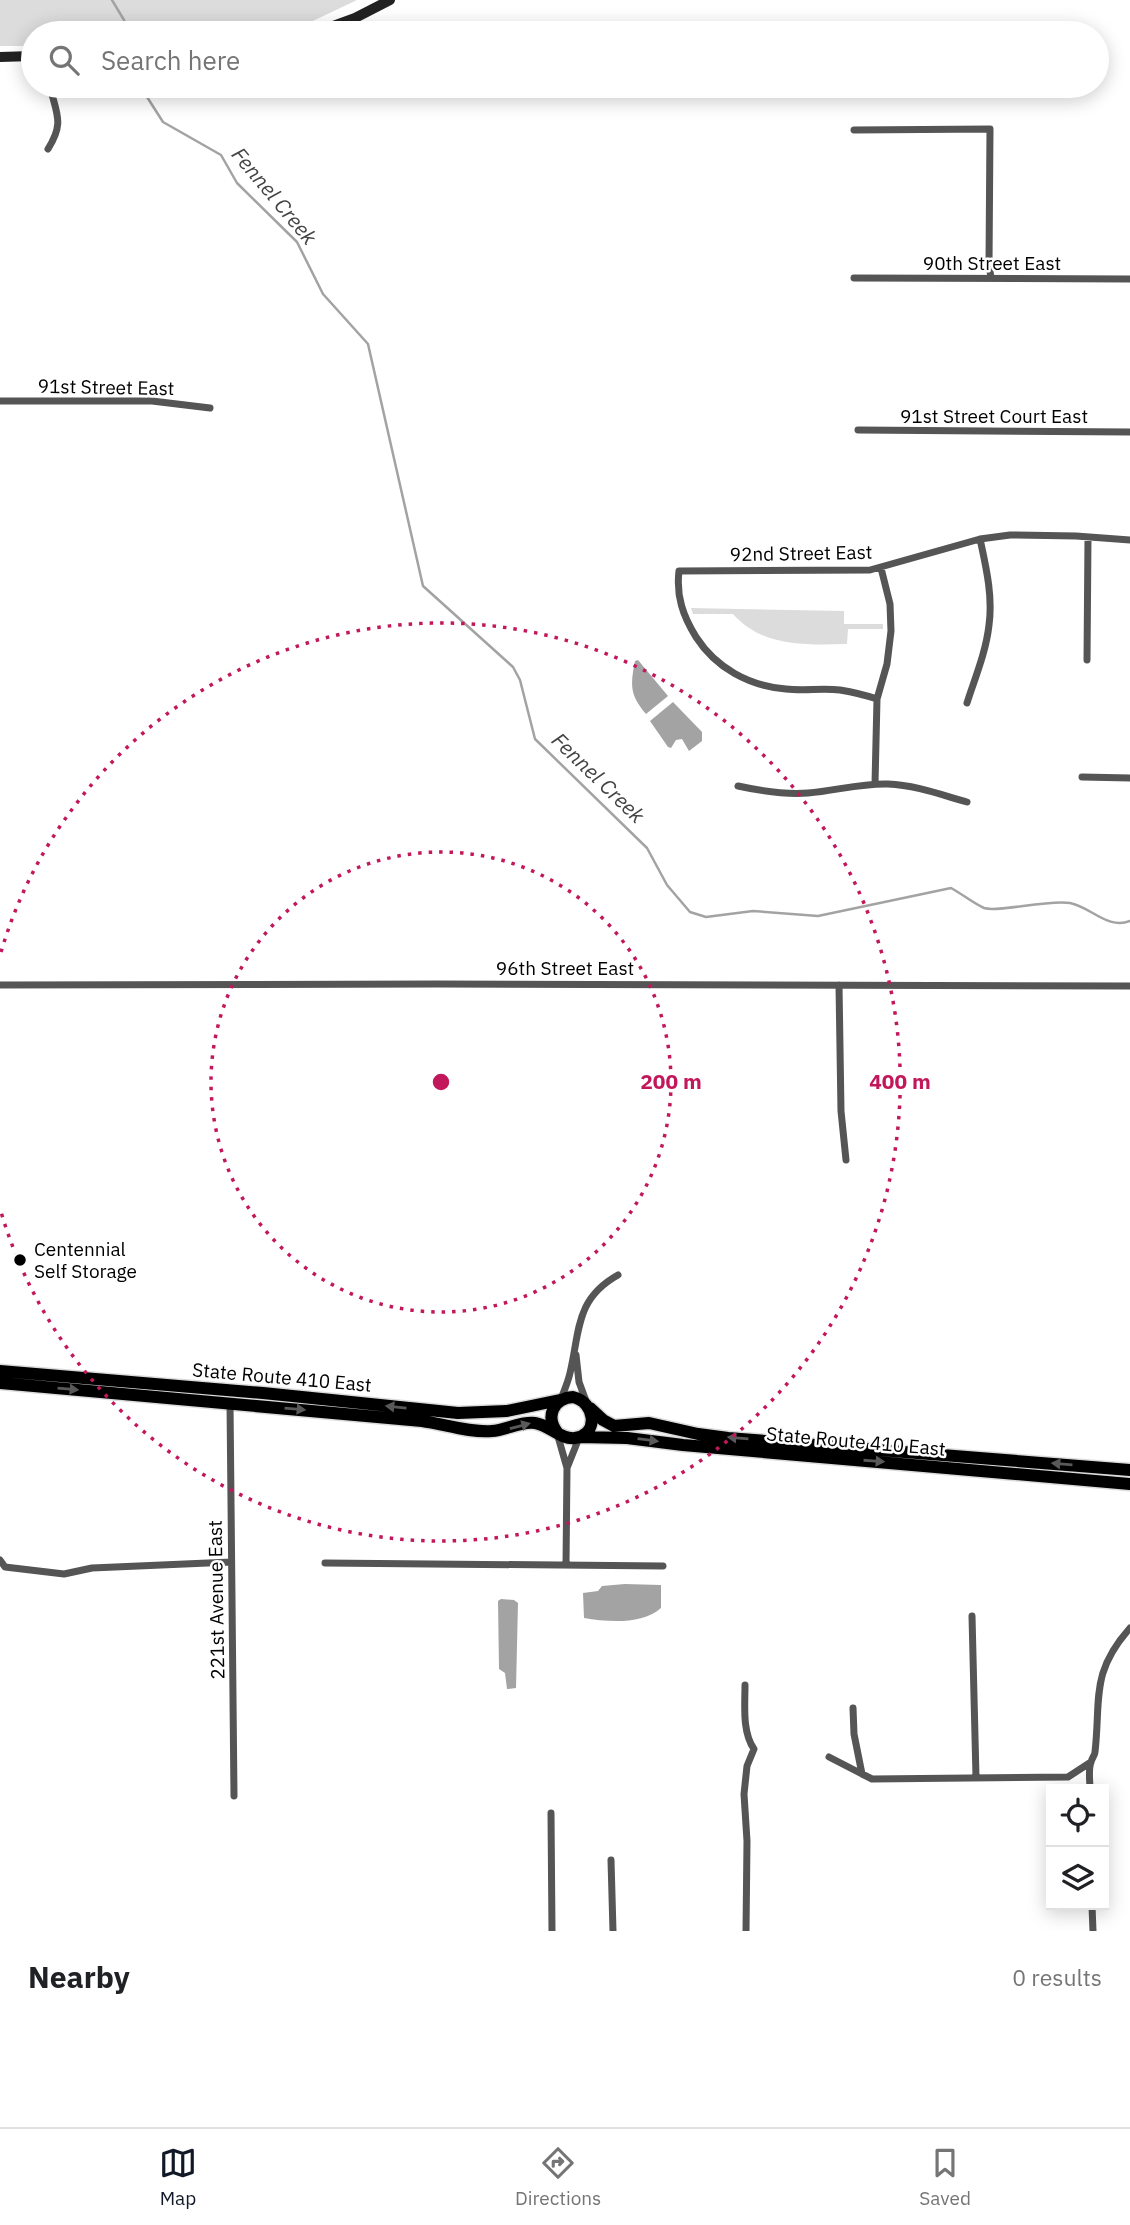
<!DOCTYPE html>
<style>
body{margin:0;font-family:"IBM Plex Sans",sans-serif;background:#f2f2f2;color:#202124}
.controls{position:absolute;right:21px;bottom:21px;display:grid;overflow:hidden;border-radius:0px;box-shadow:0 4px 18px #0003}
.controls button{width:63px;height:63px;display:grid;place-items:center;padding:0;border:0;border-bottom:2px solid #e0e0e0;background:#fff;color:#202124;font:35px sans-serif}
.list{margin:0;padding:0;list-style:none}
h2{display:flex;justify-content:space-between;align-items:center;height:91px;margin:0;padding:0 28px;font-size:30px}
h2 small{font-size:23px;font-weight:400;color:#757577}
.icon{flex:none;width:38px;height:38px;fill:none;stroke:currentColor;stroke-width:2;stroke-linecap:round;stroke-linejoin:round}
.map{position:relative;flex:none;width:1130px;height:1931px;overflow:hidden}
.search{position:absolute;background:#fff;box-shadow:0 4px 18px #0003;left:21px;right:21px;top:21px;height:77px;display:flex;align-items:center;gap:18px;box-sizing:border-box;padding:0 24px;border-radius:38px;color:#757577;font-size:26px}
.sheet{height:196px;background:#fff}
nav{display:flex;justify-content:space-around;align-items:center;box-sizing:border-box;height:98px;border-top:2px solid #e0e0e0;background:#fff;font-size:19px;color:#757577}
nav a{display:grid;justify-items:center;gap:4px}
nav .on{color:#111827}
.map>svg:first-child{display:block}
</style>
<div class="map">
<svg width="1130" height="1931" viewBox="0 0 1130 1931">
<rect width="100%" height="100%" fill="#fff"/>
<path fill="#dcdcdc" d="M 0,0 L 357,0 L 294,30 L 281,33 L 33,33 L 33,46 L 0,46 Z
M 691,608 L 844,611 L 844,624 L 883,624 L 883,629 L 848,629 L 847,644 C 806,645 762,647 733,614 L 693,614 Z"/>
<path fill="#a3a3a3" d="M 638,660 L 668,696 L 646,714 C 630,695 630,686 635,661 Z
M 673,702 L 702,732 L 702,741 L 689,751 L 682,739 L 676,740 L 671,748 L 668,747 L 650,721 Z
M 625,1584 L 661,1585 L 661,1608 C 642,1625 608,1622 584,1618 L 583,1593 L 598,1591 L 602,1586 Z
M 501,1599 L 514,1600 L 518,1603 L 516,1688 L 507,1689 L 505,1673 L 499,1669 L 498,1601 Z"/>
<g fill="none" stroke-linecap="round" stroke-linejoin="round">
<path stroke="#a3a3a3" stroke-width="2.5" d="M 112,0 L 124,20 L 129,33
M 140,86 L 163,122 L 221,155 L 237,183 L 297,242 L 323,294 L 368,344 L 423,586 L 513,667 L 520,680 L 535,739 L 647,848 L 667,885 L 690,912 L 706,917 L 753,911 L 818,916 L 951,888 C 962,894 973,903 984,908 C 997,913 1048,899 1070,903 C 1091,907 1108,930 1130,921"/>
<g stroke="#dbdbdb" stroke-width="15">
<path id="primary" d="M 0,1371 L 263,1393 L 458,1413 L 507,1411 L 560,1400
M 0,1383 L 422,1421 C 444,1424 470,1433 492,1431 C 506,1430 521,1421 535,1423 C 549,1425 561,1440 575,1438 C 600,1434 595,1402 573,1397 C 554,1398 545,1416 557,1432
M 590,1408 L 603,1420 L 614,1426 L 649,1423 L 698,1434 L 728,1438 L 1130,1470
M 580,1437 L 627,1438 L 683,1445 L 1130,1484"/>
</g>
<path stroke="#555" stroke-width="7" d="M 854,130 L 990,129 L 989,264 L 991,278
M 48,149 C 65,122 56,114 50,86
M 854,278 L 1130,279
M 0,401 L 152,401 L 210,408
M 858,430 L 1130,432
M 1087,660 L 1088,537
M 877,699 C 865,695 852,692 840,690 C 822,688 804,691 786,689 C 749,686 716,668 696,637 C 683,616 676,596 679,571 L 870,570 L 980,539 L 1010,535 L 1076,536 L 1130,540
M 967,703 C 975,678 986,652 989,625 C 993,596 986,567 980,539
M 1082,777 L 1130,778
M 875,784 L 877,699 L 887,664 L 891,631 L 890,604 L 881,568
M 738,786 C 761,791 784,795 808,793 C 835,791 861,783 888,784 C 915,785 942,795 967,802
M 0,985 L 437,984 L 1130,986
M 839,985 L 841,1111 L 846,1160
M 576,1355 L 579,1382 L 586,1401
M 561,1399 C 564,1391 568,1382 570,1373 C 580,1331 575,1299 618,1275
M 230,1403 L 234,1796
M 557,1433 L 567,1468 L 579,1438
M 0,1560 L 5,1567 L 64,1574 L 92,1568 L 231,1562
M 325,1563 L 663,1566
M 566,1565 L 567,1468
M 972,1616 L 976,1777
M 745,1685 C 745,1705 742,1732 754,1749 L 747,1766 L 744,1794 L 747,1841 L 746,1931
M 853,1708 L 854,1734 L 862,1774 L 872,1779 L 1068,1777 L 1091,1762
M 829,1757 L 862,1774
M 1090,1789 C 1090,1781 1088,1770 1091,1762 C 1092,1758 1095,1755 1095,1752 C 1101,1699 1090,1673 1130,1628
M 551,1813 L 552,1931
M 611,1860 L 613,1931
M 1092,1906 L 1093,1931"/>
<path stroke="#222" stroke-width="10" d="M 314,33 L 355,18 L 390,0
M 0,57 L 33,56"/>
<use href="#primary" stroke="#000" stroke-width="12"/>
</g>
<defs><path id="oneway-solid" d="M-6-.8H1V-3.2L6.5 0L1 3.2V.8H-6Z" transform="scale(1.75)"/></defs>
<g fill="#595959">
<use href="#oneway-solid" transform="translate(68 1389) rotate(5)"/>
<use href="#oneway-solid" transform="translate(396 1407) rotate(-174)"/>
<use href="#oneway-solid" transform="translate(295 1409) rotate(5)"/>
<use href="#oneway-solid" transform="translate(520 1426) rotate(-15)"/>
<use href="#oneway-solid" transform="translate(738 1438) rotate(-175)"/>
<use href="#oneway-solid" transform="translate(648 1440) rotate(7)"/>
<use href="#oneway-solid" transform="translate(874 1461) rotate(4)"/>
<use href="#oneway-solid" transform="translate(1062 1464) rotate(-175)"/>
</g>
<g fill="none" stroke="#c2185b" stroke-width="3.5" stroke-dasharray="3.5 7">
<circle cx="441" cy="1082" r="230"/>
<path d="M1 952A459 459 0 1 1 1 1212"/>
</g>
<circle fill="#000" stroke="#fff" stroke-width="2.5" cx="20" cy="1260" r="7"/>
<g text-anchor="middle" stroke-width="5" stroke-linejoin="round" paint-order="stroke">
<g font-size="19" fill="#000" stroke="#fff">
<text x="992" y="270">90th Street East</text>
<text transform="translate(106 387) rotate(1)" y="7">91st Street East</text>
<text x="994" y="423">91st Street Court East</text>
<text transform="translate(801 553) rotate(-1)" y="7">92nd Street East</text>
<text x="565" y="975">96th Street East</text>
<text transform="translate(282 1377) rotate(5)" y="7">State Route 410 East</text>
<text transform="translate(856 1441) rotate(5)" y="7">State Route 410 East</text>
<text transform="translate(216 1600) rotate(-91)" y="7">221st Avenue East</text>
</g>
<g font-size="19" fill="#000" stroke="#fff" text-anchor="start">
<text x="34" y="1256">Centennial<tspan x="34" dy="22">Self Storage</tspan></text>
</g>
<g font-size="21" font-style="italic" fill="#444" stroke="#fff">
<text transform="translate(274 196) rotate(50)" y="7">Fennel Creek</text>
<text transform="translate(598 778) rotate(44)" y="7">Fennel Creek</text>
</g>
</g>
<circle cx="441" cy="1082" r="10" fill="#c2185b" stroke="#fff" stroke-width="3.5"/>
<g font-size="21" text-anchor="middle" font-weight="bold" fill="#c2185b" stroke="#fff" stroke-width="5" stroke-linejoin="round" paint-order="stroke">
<text x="671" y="1089">200 m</text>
<text x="900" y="1089">400 m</text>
</g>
</svg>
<div class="controls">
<button><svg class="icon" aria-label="locate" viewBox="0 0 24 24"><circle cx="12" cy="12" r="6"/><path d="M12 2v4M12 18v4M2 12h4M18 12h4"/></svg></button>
<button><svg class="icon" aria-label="layers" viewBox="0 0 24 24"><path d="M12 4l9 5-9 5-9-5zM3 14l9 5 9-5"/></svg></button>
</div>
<div class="search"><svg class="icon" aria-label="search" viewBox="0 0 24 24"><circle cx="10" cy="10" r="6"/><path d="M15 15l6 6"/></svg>Search here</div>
</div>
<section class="sheet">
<h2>Nearby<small>0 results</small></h2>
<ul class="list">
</ul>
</section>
<nav>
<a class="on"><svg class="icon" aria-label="map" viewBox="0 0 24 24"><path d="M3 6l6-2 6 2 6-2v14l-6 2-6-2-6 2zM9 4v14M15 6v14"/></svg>Map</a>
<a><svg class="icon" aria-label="directions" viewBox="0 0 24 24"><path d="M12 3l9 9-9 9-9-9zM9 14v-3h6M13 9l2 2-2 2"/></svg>Directions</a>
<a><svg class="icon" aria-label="saved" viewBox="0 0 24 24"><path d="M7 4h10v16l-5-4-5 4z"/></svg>Saved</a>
</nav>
